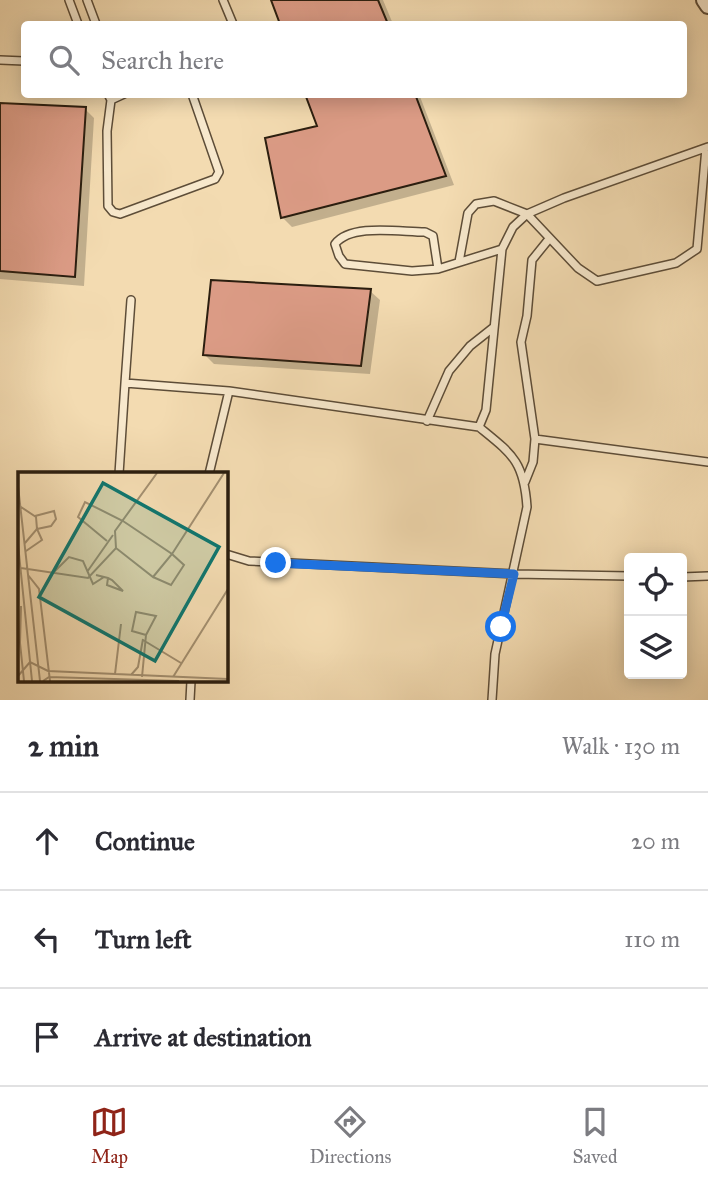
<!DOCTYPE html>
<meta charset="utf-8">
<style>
body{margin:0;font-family:"IM FELL Great Primer",serif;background:#f2f2f3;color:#2b2b33}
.controls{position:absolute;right:21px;bottom:21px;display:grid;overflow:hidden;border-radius:7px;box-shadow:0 4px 18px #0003}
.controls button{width:63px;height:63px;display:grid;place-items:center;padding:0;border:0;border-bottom:2px solid #e1e1e2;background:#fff;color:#2b2b33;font:35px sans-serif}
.stop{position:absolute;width:21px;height:21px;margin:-16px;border:5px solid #1a73e8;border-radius:50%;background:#fff}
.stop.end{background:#1a73e8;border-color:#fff;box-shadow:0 2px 7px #0008}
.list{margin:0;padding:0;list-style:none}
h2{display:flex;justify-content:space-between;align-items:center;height:91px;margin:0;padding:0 28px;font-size:30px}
h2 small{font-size:23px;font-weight:400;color:#7c7c81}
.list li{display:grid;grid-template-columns:46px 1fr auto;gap:21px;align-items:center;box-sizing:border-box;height:98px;padding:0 28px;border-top:2px solid #e1e1e2}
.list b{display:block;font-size:26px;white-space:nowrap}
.list em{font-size:23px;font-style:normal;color:#7c7c81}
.icon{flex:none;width:38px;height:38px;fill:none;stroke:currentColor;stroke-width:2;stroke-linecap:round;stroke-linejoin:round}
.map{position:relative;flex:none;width:708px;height:700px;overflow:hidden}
.search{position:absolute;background:#fff;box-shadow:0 4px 18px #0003;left:21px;right:21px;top:21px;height:77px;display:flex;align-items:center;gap:18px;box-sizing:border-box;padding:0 24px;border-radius:7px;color:#7c7c81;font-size:26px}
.sheet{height:385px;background:#fff}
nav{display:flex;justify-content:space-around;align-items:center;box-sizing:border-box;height:98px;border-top:2px solid #e1e1e2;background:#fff;font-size:19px;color:#7c7c81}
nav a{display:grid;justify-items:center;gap:4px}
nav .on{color:#8f2418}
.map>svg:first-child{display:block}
</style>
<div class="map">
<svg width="708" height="700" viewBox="0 0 708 700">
<rect width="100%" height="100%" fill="#f3dbb1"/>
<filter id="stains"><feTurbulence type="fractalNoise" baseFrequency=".00286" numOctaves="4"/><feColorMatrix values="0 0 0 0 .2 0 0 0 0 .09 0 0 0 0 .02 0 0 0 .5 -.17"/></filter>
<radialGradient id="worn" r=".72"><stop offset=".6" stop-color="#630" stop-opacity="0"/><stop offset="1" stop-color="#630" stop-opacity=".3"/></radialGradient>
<path fill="#0003" d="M 273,0 L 383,0 L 393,24 L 282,24 Z
M 307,94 L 419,94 L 454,185 L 292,227 L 282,217 L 319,127 Z
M 0,104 L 85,109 L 94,118 L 84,286 L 0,279 Z
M 370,291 L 380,300 L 370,374 L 214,364 L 205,355 Z"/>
<path fill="#db9b85" stroke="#2b1e0f" stroke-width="2" d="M 271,0 L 378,0 L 388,24 L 280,24 Z
M 305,94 L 415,94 L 446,176 L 281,218 L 265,138 L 317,126 Z
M 0,103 L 86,107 L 75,277 L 0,271 Z
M 211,280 L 371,289 L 361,366 L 203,355 Z"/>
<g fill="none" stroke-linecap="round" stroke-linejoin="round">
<g stroke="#5d4d38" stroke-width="10">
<path id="service" d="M 69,0 L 78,24
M 87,0 L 96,24
M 223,0 L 233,24
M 0,60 L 24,61
M 108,94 L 111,100 L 107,131 L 108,206 L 113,212 L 120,214 L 215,179 L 219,172 L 192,94
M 111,100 L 124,94
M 459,262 L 468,213 L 476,204 L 494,201 L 527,214 L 578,268 L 597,281 L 676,263 L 697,249 L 706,148
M 438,269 L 433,236 L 425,232 C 400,232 351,223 335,244 L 339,256 L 345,264 L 412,271 L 438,269 L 502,249
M 125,383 L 131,300
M 427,421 L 449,371 L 470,346 L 494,327
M 479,427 C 512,454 524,461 527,507 L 495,654 L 492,700
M 535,439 L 708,462
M 119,474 L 125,383 L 229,391
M 209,474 L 229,391 L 479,427 L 486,410 L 502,249 L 513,227 L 527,214 L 564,198 L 708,147
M 525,482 L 533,462 L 535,439 L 521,342 L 527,316 L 532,260 L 549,239
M 226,554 L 249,561 L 514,574 L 629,576
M 682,577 L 708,576
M 190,700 L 191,681"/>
</g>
<g stroke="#5d4d38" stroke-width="18">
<path id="minor" d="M 704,0 L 708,6"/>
</g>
<use href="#service" stroke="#f7e8cc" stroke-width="7"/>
<use href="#minor" stroke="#f7e8cc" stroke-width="14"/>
</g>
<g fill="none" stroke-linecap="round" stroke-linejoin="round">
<path stroke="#1a73e8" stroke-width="9" d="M 276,563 L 514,574 L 501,627"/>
</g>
<g transform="translate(18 472)">
<rect width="210" height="210" fill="#f3dbb1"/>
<path fill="none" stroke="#a38f70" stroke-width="2" d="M 0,14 L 22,209M 3,35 L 18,45 L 19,57 L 7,71M 0,72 L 14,209M 98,76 L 97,59 L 139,1M 8,79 L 24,68 L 19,57 L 33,54 L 38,47 L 36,39 L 17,44M 3,96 L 70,106 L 98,76 L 135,105 L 154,82 L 105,49 L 67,30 L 60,45 L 89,69M 69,100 L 95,63M 35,101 L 51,85 L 65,89 L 75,112 L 86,105M 10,103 L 21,117 L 32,209M 78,103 L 90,106 L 94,108 L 105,119 L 89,113 L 90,106M 135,105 L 153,113 L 166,93 L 154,82 L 206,1M 125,168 L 163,191M 2,171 L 6,209M 2,171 L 3,134M 97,202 L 103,152M 113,203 L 120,195 L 125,167M 0,204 L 12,190 L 30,199 L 210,207M 124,205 L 128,163 L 138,144 L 118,140 L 114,159 L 128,163M 155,205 L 210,117M 25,209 L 31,205 L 161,209"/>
<path fill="#0f766e" fill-opacity="0.15" stroke="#0f766e" stroke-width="3.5" d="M 85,11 L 201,75 L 137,189 L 21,125 Z"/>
<rect width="210" height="210" fill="none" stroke="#2b1e0f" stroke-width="3.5"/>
</g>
<rect width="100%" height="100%" filter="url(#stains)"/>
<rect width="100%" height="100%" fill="url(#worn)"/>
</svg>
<div class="controls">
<button><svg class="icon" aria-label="locate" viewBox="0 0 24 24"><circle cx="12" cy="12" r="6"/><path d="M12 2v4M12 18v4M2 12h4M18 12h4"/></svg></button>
<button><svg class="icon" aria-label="layers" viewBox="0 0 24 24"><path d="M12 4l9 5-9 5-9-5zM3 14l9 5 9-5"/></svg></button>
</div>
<div class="stop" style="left:501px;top:627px"></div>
<div class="stop end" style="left:276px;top:563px"></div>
<div class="search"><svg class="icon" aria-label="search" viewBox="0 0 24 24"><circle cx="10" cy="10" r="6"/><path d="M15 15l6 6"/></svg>Search here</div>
</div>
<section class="sheet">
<h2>2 min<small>Walk · 130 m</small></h2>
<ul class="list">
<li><svg class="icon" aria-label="ahead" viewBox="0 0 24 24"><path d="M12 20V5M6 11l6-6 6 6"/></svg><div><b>Continue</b></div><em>20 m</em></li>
<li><svg class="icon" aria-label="left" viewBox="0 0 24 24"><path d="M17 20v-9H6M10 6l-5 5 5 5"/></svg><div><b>Turn left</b></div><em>110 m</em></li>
<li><svg class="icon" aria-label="arrive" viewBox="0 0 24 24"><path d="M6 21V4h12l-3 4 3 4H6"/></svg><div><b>Arrive at destination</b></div></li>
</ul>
</section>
<nav>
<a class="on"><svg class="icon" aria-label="map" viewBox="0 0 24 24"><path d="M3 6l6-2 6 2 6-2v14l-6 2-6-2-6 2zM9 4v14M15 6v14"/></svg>Map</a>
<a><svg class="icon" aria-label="directions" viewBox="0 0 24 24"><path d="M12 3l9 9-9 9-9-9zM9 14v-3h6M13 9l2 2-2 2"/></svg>Directions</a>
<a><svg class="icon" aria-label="saved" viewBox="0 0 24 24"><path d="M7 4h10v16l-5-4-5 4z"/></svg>Saved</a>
</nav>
